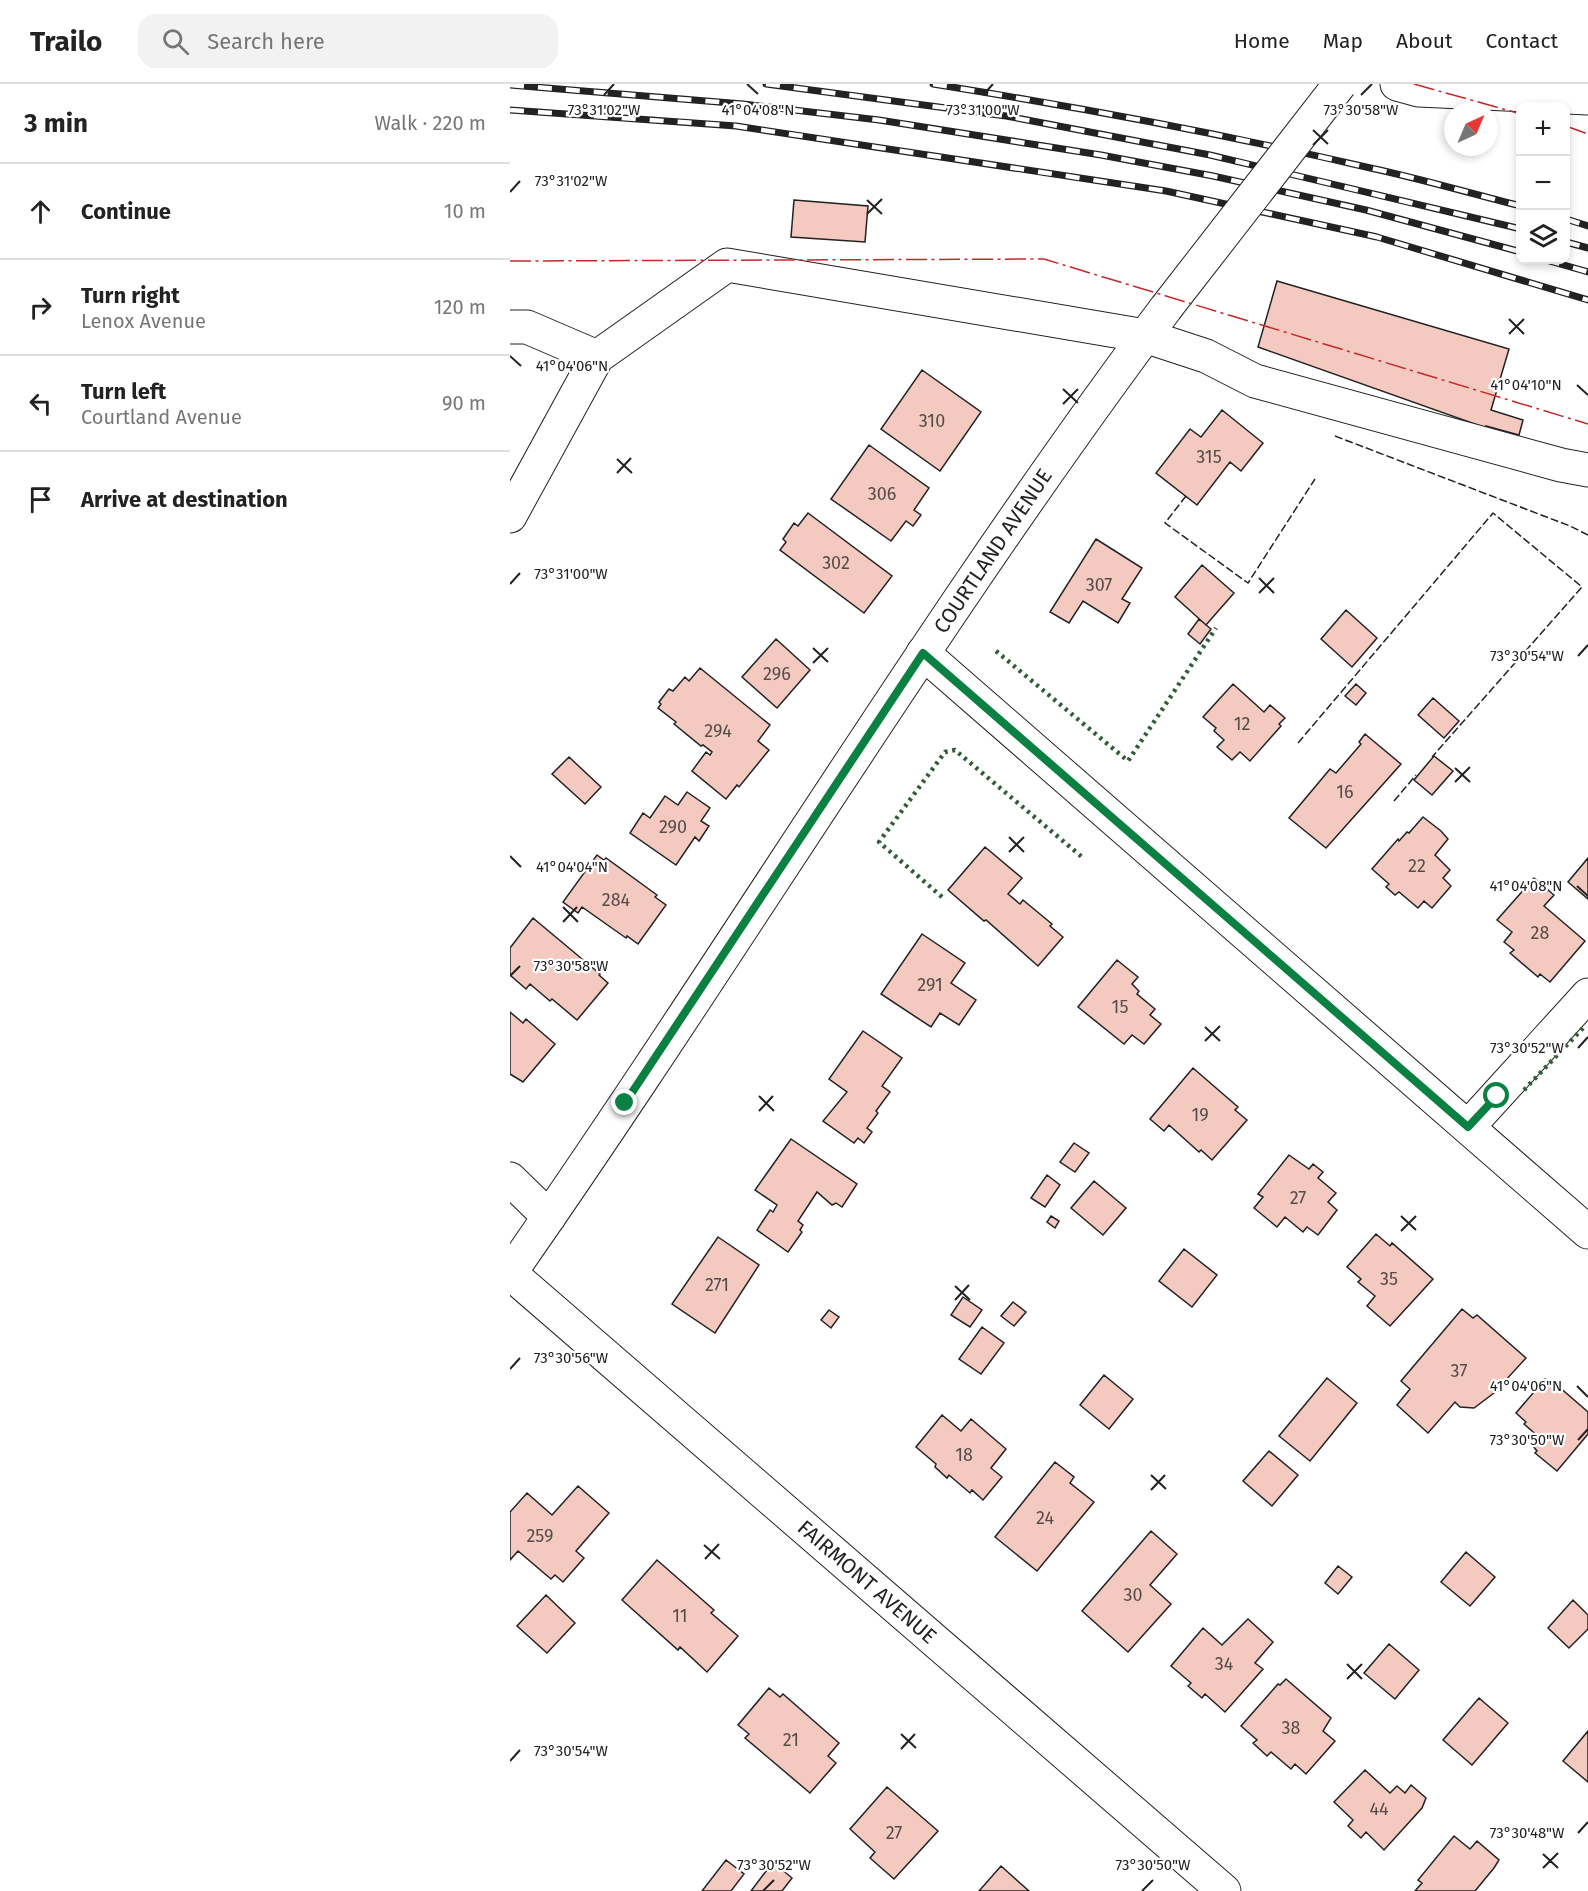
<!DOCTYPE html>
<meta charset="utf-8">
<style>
body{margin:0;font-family:"Fira Sans",sans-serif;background:#f2f2f2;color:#222}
.controls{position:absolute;right:18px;top:18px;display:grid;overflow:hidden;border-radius:12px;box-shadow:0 3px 9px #0003}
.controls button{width:54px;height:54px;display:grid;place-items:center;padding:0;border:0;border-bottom:2px solid #e0e0e0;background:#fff;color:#222;font:30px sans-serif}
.compass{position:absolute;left:934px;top:18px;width:54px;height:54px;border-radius:50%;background:#fff;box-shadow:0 3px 9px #0003;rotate:44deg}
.stop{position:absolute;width:18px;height:18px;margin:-14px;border:4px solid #0b8043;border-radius:50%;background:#fff}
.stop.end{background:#0b8043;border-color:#fff;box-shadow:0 2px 6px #0008}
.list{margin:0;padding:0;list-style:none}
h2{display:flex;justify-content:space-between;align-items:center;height:78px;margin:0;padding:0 24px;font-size:26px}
h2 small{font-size:20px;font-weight:400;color:#767676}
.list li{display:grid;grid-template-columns:39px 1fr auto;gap:18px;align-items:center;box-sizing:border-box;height:96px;padding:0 24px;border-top:2px solid #e0e0e0}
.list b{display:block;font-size:22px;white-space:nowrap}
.list p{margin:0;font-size:20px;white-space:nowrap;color:#767676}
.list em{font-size:20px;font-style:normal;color:#767676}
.icon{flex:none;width:33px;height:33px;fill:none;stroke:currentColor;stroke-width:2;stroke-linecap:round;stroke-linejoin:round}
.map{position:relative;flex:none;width:1078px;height:1807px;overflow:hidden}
header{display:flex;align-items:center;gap:36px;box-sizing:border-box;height:84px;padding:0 30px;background:#fff;border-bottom:2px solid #e0e0e0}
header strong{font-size:28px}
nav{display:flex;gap:33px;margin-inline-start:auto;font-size:21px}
.search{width:420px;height:54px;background:#f2f2f2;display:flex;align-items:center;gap:15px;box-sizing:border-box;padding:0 21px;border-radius:18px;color:#767676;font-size:22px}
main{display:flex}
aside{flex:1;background:#fff}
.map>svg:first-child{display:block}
</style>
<header>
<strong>Trailo</strong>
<div class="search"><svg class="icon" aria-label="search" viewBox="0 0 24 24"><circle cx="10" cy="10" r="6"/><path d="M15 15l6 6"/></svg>Search here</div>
<nav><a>Home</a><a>Map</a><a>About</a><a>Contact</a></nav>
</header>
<main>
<aside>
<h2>3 min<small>Walk · 220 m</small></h2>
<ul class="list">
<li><svg class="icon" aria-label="ahead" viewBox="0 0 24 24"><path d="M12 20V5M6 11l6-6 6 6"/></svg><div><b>Continue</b></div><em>10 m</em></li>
<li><svg class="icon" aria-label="right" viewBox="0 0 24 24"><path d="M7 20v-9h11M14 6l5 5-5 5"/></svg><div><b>Turn right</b><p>Lenox Avenue</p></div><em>120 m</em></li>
<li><svg class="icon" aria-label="left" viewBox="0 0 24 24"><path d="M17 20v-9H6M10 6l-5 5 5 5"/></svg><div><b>Turn left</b><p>Courtland Avenue</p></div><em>90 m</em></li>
<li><svg class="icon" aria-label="arrive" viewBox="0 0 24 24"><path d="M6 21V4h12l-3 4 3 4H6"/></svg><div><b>Arrive at destination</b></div></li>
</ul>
</aside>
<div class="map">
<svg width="1078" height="1807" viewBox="0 0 1078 1807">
<rect width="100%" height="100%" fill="#fff"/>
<path fill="#f3c9c0" stroke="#222" stroke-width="1.5" d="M 284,116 L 358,122 L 355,158 L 281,153 Z
M 767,197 L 999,265 L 981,326 L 1013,336 L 1009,351 L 976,342 L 976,344 L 748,263 Z
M 412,286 L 471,328 L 430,387 L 371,345 Z
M 712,326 L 753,359 L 731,387 L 720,378 L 687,421 L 646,389 L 680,345 L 691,353 Z
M 359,361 L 419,404 L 404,426 L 411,431 L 403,442 L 396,437 L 381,457 L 321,415 Z
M 298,429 L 382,492 L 354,529 L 270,466 L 276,458 L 273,455 L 284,439 L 288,442 Z
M 586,455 L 632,484 L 612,515 L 620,519 L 608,539 L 573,517 L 559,539 L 540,528 Z
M 692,481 L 724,509 L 696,541 L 665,513 Z
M 836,526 L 867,554 L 842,583 L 811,555 Z
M 689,535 L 701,545 L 690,560 L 678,550 Z
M 266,555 L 300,586 L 267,624 L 232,593 Z
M 190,584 L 260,641 L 248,657 L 259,666 L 229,703 L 227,701 L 216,715 L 182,687 L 196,668 L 200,671 L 202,668 L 193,661 L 191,662 L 164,640 L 166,638 L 148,624 L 151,620 L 149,618 L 159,605 L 163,607 L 175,593 L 179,597 Z
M 723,600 L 754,628 L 760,621 L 775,634 L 769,640 L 771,642 L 740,677 L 730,668 L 722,676 L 707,663 L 714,656 L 704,647 L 706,644 L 693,633 Z
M 846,600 L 856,609 L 846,621 L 835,612 Z
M 923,614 L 949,637 L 934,654 L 908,631 Z
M 855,650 L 891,680 L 816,764 L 779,734 L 820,685 L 826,689 L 851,660 L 849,658 Z
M 924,672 L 943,687 L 922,711 L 904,696 Z
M 59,673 L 91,703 L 75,720 L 42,690 Z
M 177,708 L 200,724 L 191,737 L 199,742 L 189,757 L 185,753 L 166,781 L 120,749 L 133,729 L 140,734 L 155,712 L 168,721 Z
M 913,733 L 931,747 L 938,755 L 925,771 L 940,786 L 933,794 L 941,802 L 922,824 L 914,817 L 908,824 L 889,808 L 885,811 L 876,803 L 879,800 L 862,785 L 888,755 L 889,757 L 897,748 L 899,749 Z
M 475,763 L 512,794 L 498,810 L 510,820 L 513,816 L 542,840 L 540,842 L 553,853 L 528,882 L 476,836 L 474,837 L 438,806 Z
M 87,771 L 94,776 L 96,774 L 147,811 L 145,813 L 156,821 L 128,860 L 117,852 L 116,854 L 72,823 L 68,829 L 53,818 Z
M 1078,774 L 1078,815 L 1058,798 Z
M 1024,794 L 1044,811 L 1034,822 L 1075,857 L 1040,898 L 1030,890 L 1028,893 L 1000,869 L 1004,866 L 994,858 L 1002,848 L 987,836 Z
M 23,834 L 90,890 L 89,891 L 98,899 L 67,936 L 42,915 L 40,917 L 20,900 L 16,905 L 0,891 L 0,864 Z
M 412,850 L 455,879 L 441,899 L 466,916 L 449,941 L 430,929 L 421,943 L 371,910 Z
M 607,876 L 628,893 L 622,900 L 629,907 L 627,910 L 645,925 L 640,931 L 651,940 L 634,960 L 622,951 L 614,960 L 568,923 Z
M 0,928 L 13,939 L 16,935 L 45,960 L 13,998 L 0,990 Z
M 353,947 L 392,974 L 372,1002 L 380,1008 L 366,1027 L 368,1029 L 357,1044 L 362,1048 L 354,1059 L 348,1054 L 344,1059 L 313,1037 L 337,1008 L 319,995 Z
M 683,984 L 728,1023 L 725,1026 L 737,1036 L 702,1076 L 691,1066 L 689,1068 L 659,1041 L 654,1047 L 640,1035 Z
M 281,1055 L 347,1100 L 332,1123 L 326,1119 L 322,1121 L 307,1108 L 288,1137 L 293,1141 L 290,1146 L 292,1148 L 278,1168 L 247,1146 L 260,1126 L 263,1128 L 267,1121 L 245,1106 Z
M 564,1059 L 579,1069 L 565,1088 L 550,1078 Z
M 779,1071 L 799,1085 L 803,1080 L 813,1088 L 808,1094 L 826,1109 L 818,1118 L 827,1126 L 808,1151 L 797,1143 L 793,1148 L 775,1133 L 767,1143 L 744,1124 L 753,1113 L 748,1110 Z
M 537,1091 L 550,1101 L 535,1123 L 521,1114 Z
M 584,1097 L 616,1124 L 593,1151 L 561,1124 Z
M 541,1132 L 549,1137 L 545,1144 L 537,1138 Z
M 866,1150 L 880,1162 L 882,1159 L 923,1195 L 880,1242 L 857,1222 L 865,1212 L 848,1198 L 851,1195 L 837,1183 Z
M 208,1153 L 249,1181 L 205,1249 L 162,1220 Z
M 674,1165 L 707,1191 L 682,1223 L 649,1197 Z
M 453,1213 L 472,1226 L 460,1243 L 441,1231 Z
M 503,1218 L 516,1228 L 504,1242 L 491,1232 Z
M 952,1225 L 963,1234 L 967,1231 L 1016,1274 L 984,1309 L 964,1324 L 950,1323 L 945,1318 L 918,1349 L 887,1321 L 900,1305 L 891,1297 Z
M 319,1226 L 329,1233 L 321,1244 L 311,1236 Z
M 472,1243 L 494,1259 L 471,1290 L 449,1275 Z
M 594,1291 L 623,1315 L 599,1345 L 570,1321 Z
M 817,1294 L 847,1319 L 800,1377 L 769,1352 Z
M 1035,1295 L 1046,1304 L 1048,1302 L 1078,1328 L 1078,1350 L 1047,1387 L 1025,1369 L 1027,1367 L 1023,1362 L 1030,1354 L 1014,1340 L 1016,1338 L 1006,1329 Z
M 432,1331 L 451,1347 L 461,1335 L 496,1365 L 481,1384 L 492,1393 L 473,1416 L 462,1406 L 460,1409 L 439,1391 L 437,1394 L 425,1383 L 426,1380 L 406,1363 Z
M 759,1367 L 788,1391 L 762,1422 L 733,1397 Z
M 545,1378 L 564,1393 L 560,1399 L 584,1418 L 527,1487 L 485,1453 Z
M 68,1402 L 99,1429 L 66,1467 L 74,1474 L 53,1498 L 45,1491 L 41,1495 L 8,1467 L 0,1476 L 0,1428 L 17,1409 L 42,1431 Z
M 641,1447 L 667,1470 L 640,1501 L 661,1520 L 618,1568 L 572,1527 Z
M 956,1468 L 985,1493 L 960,1522 L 931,1498 Z
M 147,1476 L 204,1526 L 201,1529 L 228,1552 L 197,1588 L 170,1563 L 168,1566 L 112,1516 Z
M 828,1482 L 842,1493 L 828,1510 L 815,1499 Z
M 36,1511 L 65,1539 L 37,1569 L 7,1542 Z
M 1063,1516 L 1078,1531 L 1078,1545 L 1059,1564 L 1038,1544 Z
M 738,1535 L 763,1558 L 745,1579 L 753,1585 L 715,1628 L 695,1610 L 692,1614 L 678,1602 L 681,1599 L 661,1582 L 693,1544 L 712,1561 Z
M 879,1560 L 909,1586 L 885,1615 L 854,1589 Z
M 776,1595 L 821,1634 L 813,1647 L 825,1657 L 796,1690 L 785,1680 L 781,1685 L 761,1668 L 757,1672 L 743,1659 L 747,1656 L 731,1642 L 768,1600 L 770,1601 Z
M 259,1604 L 270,1613 L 273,1610 L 329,1659 L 318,1672 L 326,1679 L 300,1709 L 235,1654 L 239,1650 L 228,1641 Z
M 969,1614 L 998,1639 L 962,1681 L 933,1656 Z
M 1078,1647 L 1078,1698 L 1053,1677 Z
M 855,1686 L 880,1709 L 887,1702 L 895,1709 L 901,1701 L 916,1714 L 912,1724 L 874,1766 L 856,1748 L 851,1754 L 838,1742 L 843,1736 L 824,1718 Z
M 377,1703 L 428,1747 L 384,1795 L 360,1774 L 365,1768 L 340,1745 Z
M 944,1752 L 960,1765 L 967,1757 L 989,1776 L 984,1784 L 965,1807 L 905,1807 L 912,1799 L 908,1796 Z
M 216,1776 L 234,1790 L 221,1807 L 192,1807 Z
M 263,1778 L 282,1794 L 272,1807 L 241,1807 Z
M 491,1782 L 519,1807 L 469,1807 Z"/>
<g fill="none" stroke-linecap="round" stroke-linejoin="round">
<g stroke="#222" stroke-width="35">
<path id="minor" d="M 887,0 L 909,6 L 1078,14
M 0,243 L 17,243 L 87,273 L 217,181 L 635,252 L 696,272 L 745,297 L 1051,381 L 1078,386
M 0,432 L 87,273
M 413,569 L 1078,1148
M 958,1043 L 1078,911
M 0,1095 L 39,1133
M 0,1189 L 714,1807"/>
</g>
<g stroke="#222" stroke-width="35">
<path id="major" d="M 0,1189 C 223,870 423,535 656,224"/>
</g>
<use href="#minor" stroke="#fff" stroke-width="33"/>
<use href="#major" stroke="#fff" stroke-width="33"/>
<g stroke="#222" stroke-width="7">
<path id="rail" d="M 256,0 L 496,32 L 700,71 L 1011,145
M 423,0 C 568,23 713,50 856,83 C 908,94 959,109 1011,122
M 0,1 L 233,20 L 369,36 L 591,71 L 703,92 L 856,126 L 1011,168
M 0,26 L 226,42 L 656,107 L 867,153 L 1078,216
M 1056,135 L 1078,142
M 1056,158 L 1078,164
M 1036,176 L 1078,188"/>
</g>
<use href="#rail" stroke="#fff" stroke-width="4.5" stroke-dasharray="14" stroke-linecap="butt"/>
<g stroke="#222" stroke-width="35" stroke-linecap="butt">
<path id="major-bridge" d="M 656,224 L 830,0"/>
</g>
<use href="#major-bridge" stroke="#fff" stroke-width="33"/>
<path stroke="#2f5e38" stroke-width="4.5" stroke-dasharray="3 4.5" stroke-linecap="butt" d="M 486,567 L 618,677 L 706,544
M 432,813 L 369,758 L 435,668 L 445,666 L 572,773
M 1014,1006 L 1074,943"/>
<path stroke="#222" stroke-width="1.5" stroke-dasharray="8 3" stroke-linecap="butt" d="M 825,352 L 1060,442 L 1078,451
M 676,412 L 655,439 L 738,499 L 805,395
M 788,659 L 983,429 L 1072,503 L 922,673
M 884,717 L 906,691"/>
<path stroke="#c62828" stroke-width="1.5" stroke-dasharray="21 4.5 3 4.5" stroke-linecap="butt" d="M 904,0 L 1011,30
M 1056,42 L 1078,50
M 0,177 L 534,175 L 1078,340"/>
</g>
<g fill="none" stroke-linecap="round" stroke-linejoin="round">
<path stroke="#0b8043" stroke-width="8" d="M 115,1019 L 413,569 L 958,1043 L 987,1012"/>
</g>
<path fill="none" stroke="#222" stroke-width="2" d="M 237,0 L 248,10M 94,11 L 104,0M 473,11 L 483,0M 851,11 L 862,0M 803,46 L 818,60M 803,61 L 818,46M 0,108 L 10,97M 357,116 L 372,130M 357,130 L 372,115M 999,235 L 1014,250M 999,250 L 1014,235M 0,272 L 11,282M 1067,301 L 1078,311M 553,305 L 568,319M 553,320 L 568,305M 107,375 L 122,389M 107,389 L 121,374M 749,494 L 764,509M 0,500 L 10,489M 749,509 L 764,494M 303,564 L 318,578M 1068,572 L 1078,561M 303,579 L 318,564M 945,684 L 960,698M 945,698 L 960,683M 499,753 L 514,768M 499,768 L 514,753M 0,772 L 11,783M 1067,802 L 1078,812M 53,823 L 68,838M 53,838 L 67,823M 0,892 L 10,882M 695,943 L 710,957M 695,957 L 710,942M 1068,964 L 1078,953M 249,1012 L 264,1027M 249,1027 L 263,1012M 891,1132 L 906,1146M 891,1147 L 906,1132M 445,1202 L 460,1216M 445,1216 L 459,1201M 0,1285 L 10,1274M 1067,1302 L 1078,1313M 1068,1356 L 1078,1345M 641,1391 L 656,1405M 641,1406 L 655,1391M 194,1461 L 210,1475M 195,1475 L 209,1460M 837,1580 L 852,1595M 837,1595 L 852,1580M 391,1650 L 406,1664M 391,1665 L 405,1650M 0,1677 L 10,1666M 1068,1749 L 1078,1738M 1033,1770 L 1048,1784M 1033,1784 L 1048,1769M 253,1807 L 264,1796M 632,1807 L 643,1796"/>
<g text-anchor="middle" stroke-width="4.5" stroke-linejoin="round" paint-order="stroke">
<g font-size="18" fill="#564c4a">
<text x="422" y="343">310</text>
<text x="699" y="379">315</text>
<text x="372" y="416">306</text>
<text x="326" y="485">302</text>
<text x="589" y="507">307</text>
<text x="267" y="596">296</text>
<text x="732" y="646">12</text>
<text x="208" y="653">294</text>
<text x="835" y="714">16</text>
<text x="163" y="749">290</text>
<text x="907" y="788">22</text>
<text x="106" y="822">284</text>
<text x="1030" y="855">28</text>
<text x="420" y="907">291</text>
<text x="610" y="929">15</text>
<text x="690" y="1037">19</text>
<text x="788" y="1120">27</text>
<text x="879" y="1201">35</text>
<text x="207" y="1207">271</text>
<text x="949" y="1293">37</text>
<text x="454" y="1377">18</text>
<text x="535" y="1440">24</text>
<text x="30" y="1458">259</text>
<text x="623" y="1517">30</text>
<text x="170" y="1538">11</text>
<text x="714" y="1586">34</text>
<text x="781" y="1650">38</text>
<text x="281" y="1662">21</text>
<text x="869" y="1731">44</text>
<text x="384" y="1755">27</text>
</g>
<g font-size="21" fill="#222" stroke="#fff">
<text transform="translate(483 467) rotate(-56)" y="7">COURTLAND AVENUE</text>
<text transform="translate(357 1498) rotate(41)" y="7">FAIRMONT AVENUE</text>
</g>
</g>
<g font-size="15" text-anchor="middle" fill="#222" stroke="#fff" stroke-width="4.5" stroke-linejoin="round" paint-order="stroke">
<text x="248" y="31">41°04'08"N</text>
<text x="94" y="31">73°31'02"W</text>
<text x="473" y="31">73°31'00"W</text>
<text x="851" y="31">73°30'58"W</text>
<text x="61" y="102">73°31'02"W</text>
<text x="62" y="287">41°04'06"N</text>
<text x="1016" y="306">41°04'10"N</text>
<text x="61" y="495">73°31'00"W</text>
<text x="1017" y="577">73°30'54"W</text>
<text x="62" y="788">41°04'04"N</text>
<text x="1016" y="807">41°04'08"N</text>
<text x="61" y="887">73°30'58"W</text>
<text x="1017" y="969">73°30'52"W</text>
<text x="61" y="1279">73°30'56"W</text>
<text x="1016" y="1307">41°04'06"N</text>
<text x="1017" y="1361">73°30'50"W</text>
<text x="61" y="1672">73°30'54"W</text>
<text x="1017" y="1754">73°30'48"W</text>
<text x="264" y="1786">73°30'52"W</text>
<text x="643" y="1786">73°30'50"W</text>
</g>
</svg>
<div class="controls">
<button>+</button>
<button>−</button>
<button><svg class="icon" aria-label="layers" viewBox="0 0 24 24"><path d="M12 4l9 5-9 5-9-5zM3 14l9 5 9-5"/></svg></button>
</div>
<svg class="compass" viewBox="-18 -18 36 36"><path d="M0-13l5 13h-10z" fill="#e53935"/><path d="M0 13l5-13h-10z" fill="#767676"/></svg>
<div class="stop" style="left:987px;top:1012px"></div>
<div class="stop end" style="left:115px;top:1019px"></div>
</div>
</main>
